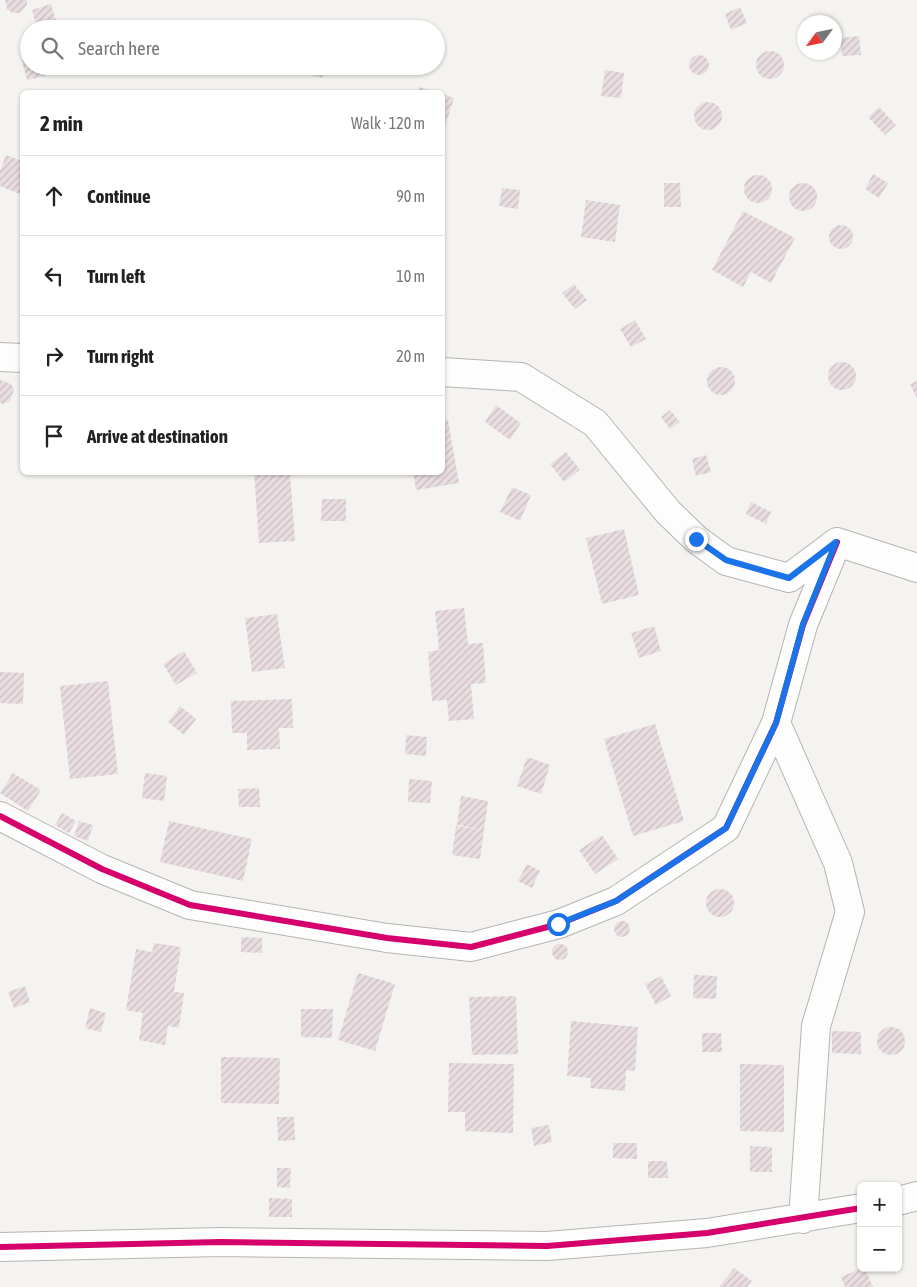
<!DOCTYPE html>
<meta charset="utf-8">
<style>
body{margin:0;font-family:"Asap Condensed",sans-serif;background:#f2f2f2;color:#222}
.controls{position:absolute;right:15px;bottom:15px;display:grid;overflow:hidden;border-radius:8px;box-shadow:0 1px 4px #0004}
.controls button{width:45px;height:45px;display:grid;place-items:center;padding:0;border:0;border-bottom:1px solid #e0e0e0;background:#fff;color:#222;font:25px sans-serif}
.compass{position:absolute;left:797px;top:15px;width:45px;height:45px;border-radius:50%;background:#fff;box-shadow:0 1px 4px #0004;rotate:237deg}
.stop{position:absolute;width:15px;height:15px;margin:-11px;border:4px solid #1a73e8;border-radius:50%;background:#fff}
.stop.end{background:#1a73e8;border-color:#fff;box-shadow:0 1px 5px #0008}
.list{margin:0;padding:0;list-style:none}
h2{display:flex;justify-content:space-between;align-items:center;height:65px;margin:0;padding:0 20px;font-size:21px}
h2 small{font-size:16px;font-weight:400;color:#767676}
.list li{display:grid;grid-template-columns:32px 1fr auto;gap:15px;align-items:center;box-sizing:border-box;height:80px;padding:0 20px;border-top:1px solid #e0e0e0}
.list b{display:block;font-size:19px;white-space:nowrap}
.list em{font-size:16px;font-style:normal;color:#767676}
.icon{flex:none;width:28px;height:28px;fill:none;stroke:currentColor;stroke-width:2;stroke-linecap:round;stroke-linejoin:round}
.map{position:relative;flex:none;width:917px;height:1287px;overflow:hidden}
.search{position:absolute;background:#fff;box-shadow:0 1px 4px #0004;left:20px;top:20px;width:425px;height:55px;display:flex;align-items:center;gap:12px;box-sizing:border-box;padding:0 18px;border-radius:28px;color:#767676;font-size:19px}
.panel{position:absolute;background:#fff;box-shadow:0 1px 4px #0004;left:20px;top:90px;width:425px;height:385px;border-radius:8px}
.map>svg:first-child{display:block}
</style>
<div class="map">
<svg width="917" height="1287" viewBox="0 0 917 1287">
<defs>
<pattern id="building-hatch" width="6" height="6" patternUnits="userSpaceOnUse" patternTransform="scale(1.25)"><rect width="6" height="6" fill="#e9dde1"/><path d="M-1 1l2-2M0 6l6-6M5 7l2-2" fill="none" stroke="#c8bec1"/></pattern>
</defs>
<rect width="100%" height="100%" fill="#f5f3f0"/>
<path fill="url(#building-hatch)" d="M 5,0 L 27,0 L 27,5 L 20,13 L 13,13 L 7,9 Z
M 51,4 L 56,21 L 37,28 L 32,10 Z
M 740,7 L 747,23 L 731,30 L 725,14 Z
M 859,36 L 861,55 L 842,56 L 840,38 Z
M756 65a14 14 0 1 1 28 0a14 14 0 1 1-28 0Z
M689 65a10 10 0 1 1 20 0a10 10 0 1 1-20 0Z
M 29,60 L 29,66 L 43,66 L 45,76 L 27,80 L 22,61 Z
M 309,66 L 326,66 L 322,78 L 307,73 Z
M 605,70 L 624,73 L 621,98 L 601,96 Z
M 419,87 L 435,92 L 417,92 Z
M 442,94 L 454,98 L 443,133 L 442,133 Z
M694 116a14 14 0 1 1 28 0a14 14 0 1 1-28 0Z
M 879,107 L 896,125 L 885,135 L 868,117 Z
M 6,155 L 22,161 L 22,195 L 0,186 L 0,171 Z
M 873,174 L 888,183 L 879,198 L 865,189 Z
M744 189a14 14 0 1 1 28 0a14 14 0 1 1-28 0Z
M789 197a14 14 0 1 1 28 0a14 14 0 1 1-28 0Z
M 664,183 L 680,183 L 681,207 L 664,207 Z
M 502,188 L 520,190 L 518,209 L 499,206 Z
M 586,200 L 620,205 L 615,242 L 581,237 Z
M 743,211 L 795,238 L 771,283 L 751,272 L 743,287 L 712,270 Z
M829 237a12 12 0 1 1 24 0a12 12 0 1 1-24 0Z
M 574,284 L 587,300 L 575,309 L 562,293 Z
M 635,320 L 646,339 L 631,347 L 620,329 Z
M828 376a14 14 0 1 1 28 0a14 14 0 1 1-28 0Z
M707 381a14 14 0 1 1 28 0a14 14 0 1 1-28 0Z
M 0,380 L 11,384 L 14,390 L 10,401 L 3,404 L 0,403 Z
M 917,381 L 917,398 L 910,384 Z
M 496,405 L 521,423 L 510,440 L 485,422 Z
M 670,410 L 680,422 L 670,429 L 661,417 Z
M 448,420 L 459,483 L 416,490 L 413,472 L 442,472 L 442,421 Z
M 566,452 L 580,470 L 564,482 L 550,464 Z
M 706,455 L 711,472 L 696,476 L 692,459 Z
M 254,472 L 290,472 L 295,541 L 259,543 Z
M 512,487 L 531,495 L 520,521 L 500,512 Z
M 322,499 L 346,499 L 346,521 L 321,521 Z
M 751,502 L 771,512 L 766,524 L 746,514 Z
M 624,529 L 639,595 L 602,604 L 586,538 Z
M 464,608 L 468,644 L 483,643 L 486,683 L 471,684 L 474,719 L 449,721 L 447,700 L 432,701 L 428,652 L 439,650 L 435,611 Z
M 277,614 L 285,668 L 252,672 L 245,618 Z
M 654,626 L 661,651 L 639,658 L 631,633 Z
M 184,651 L 197,673 L 176,685 L 163,664 Z
M 0,672 L 24,673 L 23,704 L 0,703 Z
M 108,681 L 118,774 L 70,779 L 60,686 Z
M 292,699 L 293,728 L 279,728 L 280,749 L 247,750 L 247,733 L 232,733 L 231,701 Z
M 180,706 L 196,719 L 184,735 L 168,722 Z
M 655,724 L 684,821 L 633,836 L 604,739 Z
M 406,735 L 427,737 L 426,756 L 405,754 Z
M 527,757 L 550,765 L 541,794 L 517,786 Z
M 13,773 L 41,790 L 28,811 L 0,793 Z
M 145,773 L 167,776 L 164,801 L 142,798 Z
M 409,779 L 432,781 L 430,803 L 408,802 Z
M 259,788 L 260,807 L 239,807 L 238,789 Z
M 461,796 L 488,801 L 484,830 L 457,825 Z
M 62,813 L 76,821 L 69,833 L 55,825 Z
M 79,821 L 93,825 L 88,841 L 74,836 Z
M 169,821 L 252,839 L 243,881 L 160,862 Z
M 456,826 L 484,830 L 480,859 L 452,855 Z
M 602,835 L 618,859 L 595,874 L 579,850 Z
M 527,864 L 540,871 L 532,888 L 518,881 Z
M706 903a14 14 0 1 1 28 0a14 14 0 1 1-28 0Z
M614 929a8 8 0 1 1 16 0a8 8 0 1 1-16 0Z
M 241,937 L 262,938 L 262,953 L 241,952 Z
M 154,943 L 181,947 L 174,992 L 184,993 L 179,1028 L 168,1026 L 165,1045 L 139,1040 L 143,1013 L 126,1010 L 136,949 L 152,952 Z
M552 952a8 8 0 1 1 16 0a8 8 0 1 1-16 0Z
M 358,973 L 395,984 L 375,1051 L 338,1040 Z
M 694,975 L 717,976 L 716,999 L 693,998 Z
M 661,976 L 671,996 L 656,1005 L 645,984 Z
M 25,986 L 30,1002 L 14,1008 L 8,992 Z
M 516,996 L 518,1054 L 472,1055 L 469,997 Z
M 90,1008 L 106,1013 L 101,1032 L 85,1028 Z
M 301,1009 L 333,1009 L 332,1038 L 301,1037 Z
M 571,1021 L 638,1027 L 635,1071 L 626,1070 L 625,1091 L 590,1088 L 591,1078 L 567,1076 Z
M877 1041a14 14 0 1 1 28 0a14 14 0 1 1-28 0Z
M 832,1031 L 861,1032 L 861,1054 L 832,1053 Z
M 702,1033 L 721,1033 L 722,1052 L 702,1052 Z
M 221,1057 L 280,1058 L 279,1104 L 221,1103 Z
M 449,1063 L 514,1064 L 513,1133 L 465,1131 L 465,1112 L 448,1112 Z
M 740,1064 L 784,1065 L 784,1132 L 740,1131 Z
M 277,1117 L 294,1117 L 295,1140 L 278,1141 Z
M 549,1125 L 552,1142 L 534,1146 L 531,1128 Z
M 613,1143 L 637,1143 L 637,1159 L 613,1158 Z
M 750,1146 L 772,1147 L 772,1172 L 750,1172 Z
M 648,1161 L 667,1161 L 668,1178 L 648,1178 Z
M 277,1168 L 291,1168 L 290,1188 L 277,1187 Z
M 269,1198 L 292,1199 L 292,1217 L 269,1217 Z
M 734,1268 L 752,1281 L 747,1287 L 719,1287 Z
M 862,1268 L 865,1268 L 873,1287 L 845,1287 L 841,1277 Z"/>
<g fill="none" stroke-linecap="round" stroke-linejoin="round">
<g stroke="#b6b4b2" stroke-width="30">
<path id="minor" d="M 0,357 L 22,358
M 442,372 L 521,377 L 595,423 L 668,512 L 696,539 L 726,561 L 789,578 L 837,542 L 917,568
M 776,723 L 838,863 L 850,912 L 816,1026 L 803,1219
M 0,816 L 102,869 L 190,905 L 387,938 L 471,947 L 559,924 L 616,901 L 726,828 L 776,723 L 803,625 L 837,542
M 898,1201 L 917,1196
M 0,1247 L 221,1242 L 547,1246 L 707,1233 L 861,1208"/>
</g>
<use href="#minor" stroke="#fefdfd" stroke-width="28"/>
<g stroke="#fff" stroke-width="9">
<path id="cycleway" d="M 0,816 L 102,869 L 190,905 L 387,938 L 471,947 L 559,924 L 616,901 L 726,828 L 776,723 L 803,625 L 837,542
M 0,1247 L 221,1242 L 547,1246 L 707,1233 L 861,1208"/>
</g>
<use href="#cycleway" stroke="#d6006c" stroke-width="6"/>
</g>
<g fill="none" stroke-linecap="round" stroke-linejoin="round">
<path stroke="#1a73e8" stroke-width="6" d="M 558,924 L 616,901 L 726,828 L 776,723 L 803,624 L 836,542 L 789,578 L 726,560 L 696,539"/>
</g>
</svg>
<div class="controls">
<button>+</button>
<button>−</button>
</div>
<svg class="compass" viewBox="-18 -18 36 36"><path d="M0-13l5 13h-10z" fill="#e53935"/><path d="M0 13l5-13h-10z" fill="#767676"/></svg>
<div class="stop" style="left:558px;top:924px"></div>
<div class="stop end" style="left:696px;top:539px"></div>
<div class="search"><svg class="icon" aria-label="search" viewBox="0 0 24 24"><circle cx="10" cy="10" r="6"/><path d="M15 15l6 6"/></svg>Search here</div>
<section class="panel">
<h2>2 min<small>Walk · 120 m</small></h2>
<ul class="list">
<li><svg class="icon" aria-label="ahead" viewBox="0 0 24 24"><path d="M12 20V5M6 11l6-6 6 6"/></svg><div><b>Continue</b></div><em>90 m</em></li>
<li><svg class="icon" aria-label="left" viewBox="0 0 24 24"><path d="M17 20v-9H6M10 6l-5 5 5 5"/></svg><div><b>Turn left</b></div><em>10 m</em></li>
<li><svg class="icon" aria-label="right" viewBox="0 0 24 24"><path d="M7 20v-9h11M14 6l5 5-5 5"/></svg><div><b>Turn right</b></div><em>20 m</em></li>
<li><svg class="icon" aria-label="arrive" viewBox="0 0 24 24"><path d="M6 21V4h12l-3 4 3 4H6"/></svg><div><b>Arrive at destination</b></div></li>
</ul>
</section>
</div>
